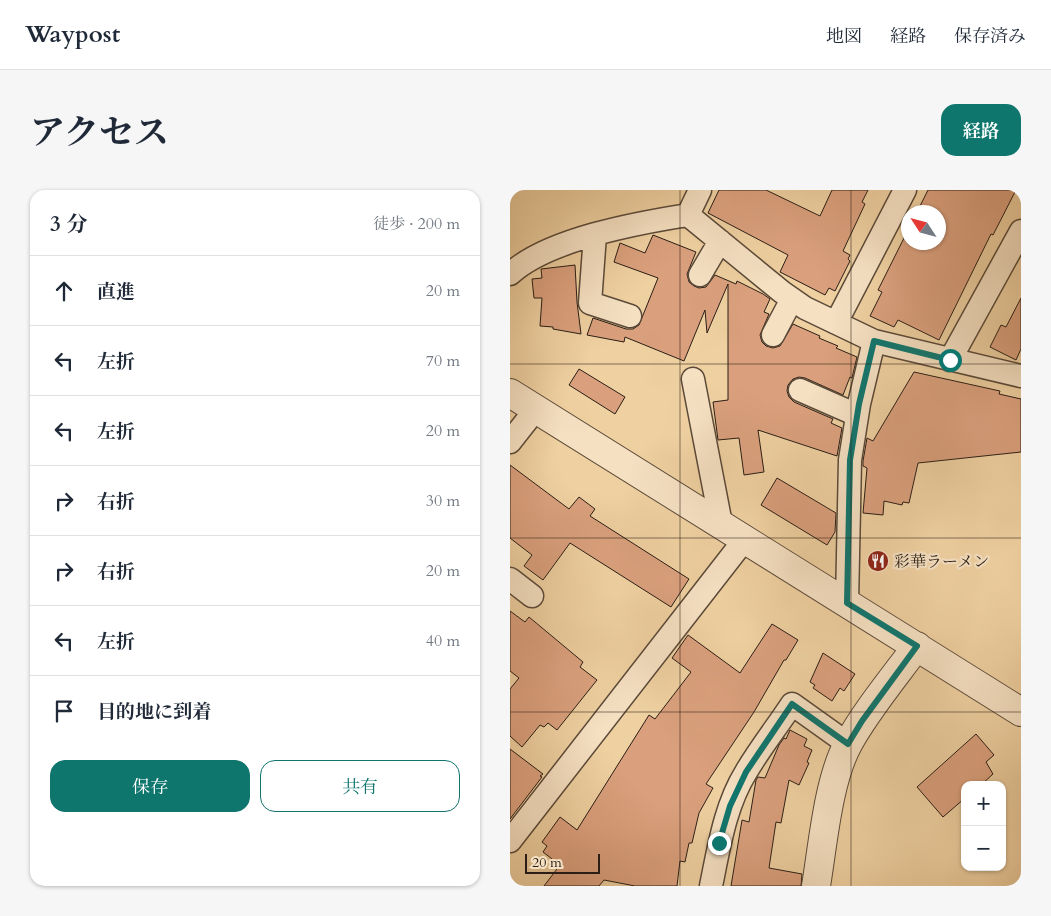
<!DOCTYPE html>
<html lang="ja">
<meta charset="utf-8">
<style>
body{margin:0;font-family:Cardo,"Noto Serif JP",serif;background:#f6f6f7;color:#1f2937}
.controls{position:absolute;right:15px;bottom:15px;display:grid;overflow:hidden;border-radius:10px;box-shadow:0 1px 4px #0004}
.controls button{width:45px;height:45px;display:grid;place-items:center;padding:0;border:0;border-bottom:1px solid #e0e1e3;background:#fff;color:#1f2937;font:25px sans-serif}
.compass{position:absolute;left:391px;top:15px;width:45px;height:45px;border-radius:50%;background:#fff;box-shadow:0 1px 4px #0004;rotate:306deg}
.scale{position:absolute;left:15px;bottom:12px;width:75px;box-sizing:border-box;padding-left:5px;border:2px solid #2a1e16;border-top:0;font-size:14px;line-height:18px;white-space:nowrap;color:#2a1e16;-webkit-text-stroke:4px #f5e0c2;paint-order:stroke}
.stop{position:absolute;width:15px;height:15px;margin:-11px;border:4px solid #0f766e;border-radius:50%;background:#fff}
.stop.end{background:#0f766e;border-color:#fff;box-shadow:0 1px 5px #0008}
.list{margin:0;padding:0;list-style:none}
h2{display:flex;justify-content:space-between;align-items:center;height:65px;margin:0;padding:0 20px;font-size:21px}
h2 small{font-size:16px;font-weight:400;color:#747a83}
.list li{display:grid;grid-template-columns:32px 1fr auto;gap:15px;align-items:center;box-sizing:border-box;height:70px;padding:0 20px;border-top:1px solid #e0e1e3}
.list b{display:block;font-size:19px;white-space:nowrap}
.list em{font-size:16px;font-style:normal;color:#747a83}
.actions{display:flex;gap:10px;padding:15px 20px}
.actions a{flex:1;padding:11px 0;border:1px solid #0f766e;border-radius:15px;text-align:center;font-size:18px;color:#0f766e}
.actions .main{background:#0f766e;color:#fff}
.icon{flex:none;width:28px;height:28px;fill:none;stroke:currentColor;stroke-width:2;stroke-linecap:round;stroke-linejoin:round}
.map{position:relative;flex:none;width:511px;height:696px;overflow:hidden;border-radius:15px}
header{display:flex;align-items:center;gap:30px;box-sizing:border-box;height:70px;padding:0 25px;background:#fff;border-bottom:1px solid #e0e1e3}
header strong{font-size:24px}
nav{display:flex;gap:28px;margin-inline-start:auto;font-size:18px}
.intro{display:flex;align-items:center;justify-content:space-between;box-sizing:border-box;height:120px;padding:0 30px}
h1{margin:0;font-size:35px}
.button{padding:12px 22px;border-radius:15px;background:#0f766e;color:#fff;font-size:18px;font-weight:700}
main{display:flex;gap:30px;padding:0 30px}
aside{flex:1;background:#fff;border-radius:15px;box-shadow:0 1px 4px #0004}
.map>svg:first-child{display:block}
</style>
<header>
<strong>Waypost</strong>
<nav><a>地図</a><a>経路</a><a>保存済み</a></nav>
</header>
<div class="intro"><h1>アクセス</h1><a class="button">経路</a></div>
<main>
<aside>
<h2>3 分<small>徒歩 · 200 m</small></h2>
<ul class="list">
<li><svg class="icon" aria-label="ahead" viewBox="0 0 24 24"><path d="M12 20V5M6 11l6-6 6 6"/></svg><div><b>直進</b></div><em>20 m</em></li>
<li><svg class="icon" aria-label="left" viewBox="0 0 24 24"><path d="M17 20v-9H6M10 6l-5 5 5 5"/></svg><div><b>左折</b></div><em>70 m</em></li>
<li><svg class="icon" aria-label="left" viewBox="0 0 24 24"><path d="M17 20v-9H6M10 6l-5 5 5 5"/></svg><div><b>左折</b></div><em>20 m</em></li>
<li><svg class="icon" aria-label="right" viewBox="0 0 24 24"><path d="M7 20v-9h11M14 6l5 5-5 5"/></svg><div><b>右折</b></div><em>30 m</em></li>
<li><svg class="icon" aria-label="right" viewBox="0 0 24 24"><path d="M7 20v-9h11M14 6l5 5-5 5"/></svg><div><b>右折</b></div><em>20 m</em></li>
<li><svg class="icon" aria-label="left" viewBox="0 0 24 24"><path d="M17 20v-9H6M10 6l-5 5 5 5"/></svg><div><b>左折</b></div><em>40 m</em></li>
<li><svg class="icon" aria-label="arrive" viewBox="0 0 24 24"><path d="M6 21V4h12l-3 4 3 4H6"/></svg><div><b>目的地に到着</b></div></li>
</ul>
<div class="actions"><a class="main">保存</a><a>共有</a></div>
</aside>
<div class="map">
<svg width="511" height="696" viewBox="0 0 511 696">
<rect width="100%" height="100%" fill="#efd0a1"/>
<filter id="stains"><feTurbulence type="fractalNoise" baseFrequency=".004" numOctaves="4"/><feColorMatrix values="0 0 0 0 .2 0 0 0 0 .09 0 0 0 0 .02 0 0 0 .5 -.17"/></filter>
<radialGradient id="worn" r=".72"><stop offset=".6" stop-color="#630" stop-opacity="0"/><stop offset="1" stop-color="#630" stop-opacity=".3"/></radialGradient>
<path fill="#daa07d" stroke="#2a1e16" d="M 209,0 L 256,0 L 310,26 L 322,0 L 358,0 L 352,12 L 355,14 L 333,61 L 340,65 L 338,69 L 340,71 L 325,101 L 319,98 L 315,105 L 270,82 L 278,65 L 198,23 Z
M 418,0 L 506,0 L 483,45 L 481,44 L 429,150 L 388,130 L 384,137 L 360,126 L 372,102 L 368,100 L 398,40 L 398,52 L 428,52 L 428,22 L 407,22 Z
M 143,45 L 186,62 L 177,84 L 179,92 L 184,96 L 189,98 L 196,97 L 205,85 L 226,94 L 227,91 L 253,104 L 260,109 L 254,122 L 259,124 L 250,145 L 252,152 L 256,156 L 263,158 L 270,156 L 283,134 L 310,146 L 309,148 L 328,156 L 326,158 L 347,167 L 342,188 L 340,187 L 333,205 L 295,188 L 289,187 L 283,189 L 278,195 L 277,201 L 279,207 L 284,212 L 323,229 L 321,233 L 332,238 L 327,266 L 248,240 L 254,282 L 234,285 L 229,248 L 208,250 L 203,212 L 218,210 L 218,94 L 197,143 L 195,120 L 174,171 L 115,147 L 114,152 L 77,145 L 83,128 L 116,139 L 123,139 L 129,135 L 148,88 L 104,72 L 110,53 L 135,63 Z
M 65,75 L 67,112 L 71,144 L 43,139 L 43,137 L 30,136 L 32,108 L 24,108 L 22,89 L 32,88 L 31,79 Z
M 511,108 L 511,159 L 506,170 L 480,157 L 491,135 L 496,137 Z
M 69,179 L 115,207 L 105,224 L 59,195 Z
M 404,182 L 490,201 L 489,204 L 511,209 L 511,262 L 408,273 L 399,313 L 393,312 L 392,315 L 374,311 L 373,325 L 353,323 L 357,278 L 353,276 L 353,271 L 357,248 L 363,251 Z
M 0,275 L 59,319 L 69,307 L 85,319 L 80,326 L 179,389 L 161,417 L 60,353 L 33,390 L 14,376 L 22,365 L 0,348 Z
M 267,288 L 326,323 L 325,342 L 317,355 L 251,315 Z
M 0,421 L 15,432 L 19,427 L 73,472 L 70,477 L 87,490 L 47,540 L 38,533 L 34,537 L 30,535 L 12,557 L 0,546 L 0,499 L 9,488 L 0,481 Z
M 262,434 L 288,450 L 276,470 L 274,470 L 244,522 L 196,594 L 203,598 L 189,623 L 182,653 L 179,653 L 175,672 L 170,671 L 167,696 L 125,696 L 94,690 L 89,696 L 34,696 L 50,675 L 33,662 L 37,656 L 32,652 L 50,627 L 67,640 L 139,525 L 145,529 L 181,482 L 162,468 L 178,445 L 230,483 Z
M 313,463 L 345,484 L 334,501 L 330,498 L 322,511 L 303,498 L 305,495 L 300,492 Z
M 280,540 L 297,549 L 294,556 L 302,560 L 297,572 L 299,573 L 289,595 L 279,590 L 271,633 L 266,632 L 259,678 L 292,684 L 291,696 L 221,696 L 232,630 L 239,632 L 246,590 L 248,587 L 255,588 L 269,555 L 274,548 L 276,549 Z
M 466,544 L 484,565 L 476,572 L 483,584 L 471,595 L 455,595 L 455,608 L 433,627 L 407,597 Z
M 0,559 L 33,584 L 30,586 L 32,587 L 0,629 Z"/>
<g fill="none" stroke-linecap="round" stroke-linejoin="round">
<g stroke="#5b4a39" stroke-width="25">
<path id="minor" d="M 178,25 L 272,102 L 295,118 L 364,151 L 511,186
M 85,45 L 80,113 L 120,126
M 0,84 C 38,49 127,33 178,25 L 190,0
M 190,85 L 210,51
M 326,133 L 395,0
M 263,145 L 282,109
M 440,170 L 511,41
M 183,189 L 211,334
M 290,200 L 347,225
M 0,252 L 26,219
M 0,389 L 22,406
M 337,413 L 340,270 L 349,214 L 364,151
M 0,651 L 235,349
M 201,696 C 209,657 215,616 236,582 C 250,558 267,537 282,514 L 338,554"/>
</g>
<g stroke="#5b4a39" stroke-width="30">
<path id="tertiary" d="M 0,203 L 511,522
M 306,696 C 313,654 318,591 338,554 C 355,522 385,486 407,456"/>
</g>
<use href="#minor" stroke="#f5e0c2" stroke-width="22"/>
<use href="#tertiary" stroke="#f5e0c2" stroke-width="28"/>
</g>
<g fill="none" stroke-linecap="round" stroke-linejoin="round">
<path stroke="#0f766e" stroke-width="6" d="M 209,653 L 220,616 L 236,582 L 282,514 L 338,554 L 352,531 L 407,456 L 337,413 L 340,270 L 349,214 L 364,151 L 440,170"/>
</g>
<path fill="none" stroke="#2a1e16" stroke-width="1" stroke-opacity="0.55" d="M 170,0 L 170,696M 341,0 L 341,696M 0,174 L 511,174M 0,348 L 511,348M 0,522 L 511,522"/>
<defs>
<g id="restaurant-disc" transform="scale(1.125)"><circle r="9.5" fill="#8f2418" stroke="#f5e0c2"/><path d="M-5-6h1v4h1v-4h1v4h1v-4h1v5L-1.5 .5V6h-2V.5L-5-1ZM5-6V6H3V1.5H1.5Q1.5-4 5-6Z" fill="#fff"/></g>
</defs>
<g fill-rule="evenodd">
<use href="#restaurant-disc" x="368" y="371"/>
</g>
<g text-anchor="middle" stroke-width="4.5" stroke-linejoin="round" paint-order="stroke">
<g font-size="16" fill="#2a1e16" stroke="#f5e0c2" text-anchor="start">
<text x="384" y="377">彩華ラーメン</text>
</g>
</g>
<rect width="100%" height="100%" filter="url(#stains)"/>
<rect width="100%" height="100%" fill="url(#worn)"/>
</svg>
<div class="controls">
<button>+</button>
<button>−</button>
</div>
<svg class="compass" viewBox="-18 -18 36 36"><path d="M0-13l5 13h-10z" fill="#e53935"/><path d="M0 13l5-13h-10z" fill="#747a83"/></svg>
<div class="scale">20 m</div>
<div class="stop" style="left:440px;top:170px"></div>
<div class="stop end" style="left:209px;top:653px"></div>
</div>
</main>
